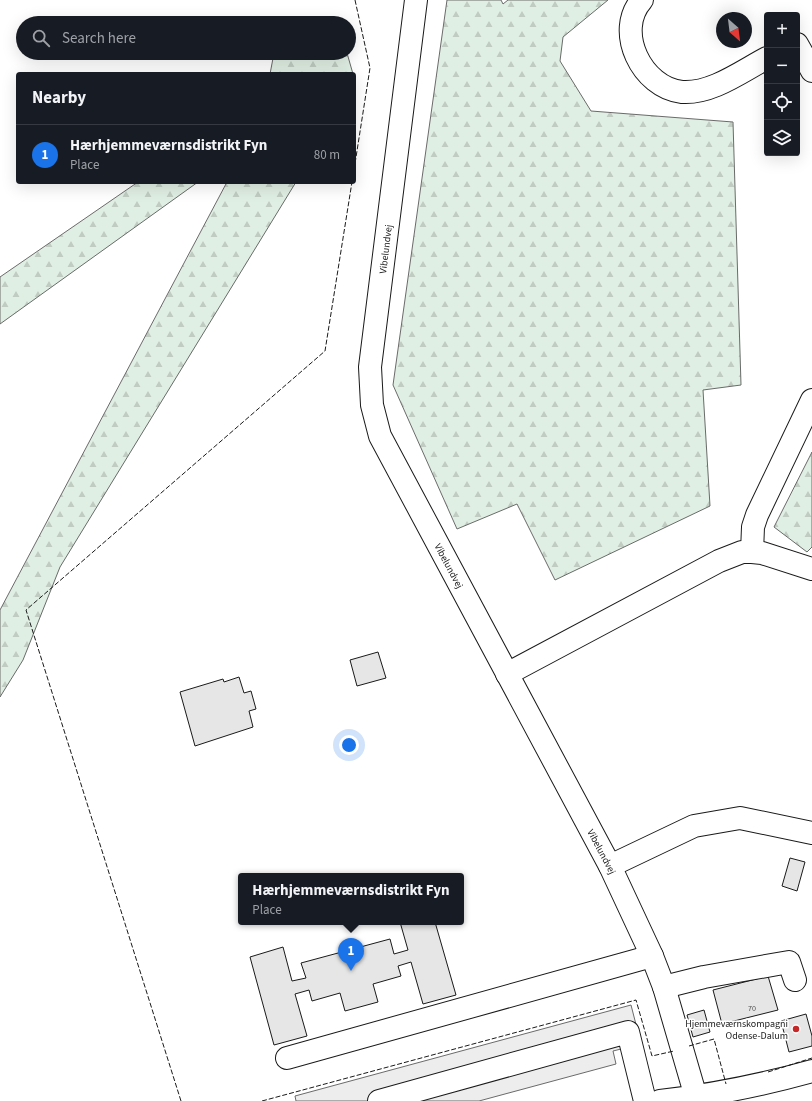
<!DOCTYPE html>
<meta charset="utf-8">
<style>
body{margin:0;font-family:"Source Sans 3",sans-serif;background:#20242c;color:#f1f3f6}
.controls{position:absolute;right:12px;top:12px;display:grid;overflow:hidden;border-radius:4px;box-shadow:0 4px 16px #0002}
.controls button{width:36px;height:36px;display:grid;place-items:center;padding:0;border:0;border-bottom:1px solid #363941;background:#171b24;color:#f1f3f6;font:20px sans-serif}
.compass{position:absolute;left:716px;top:12px;width:36px;height:36px;border-radius:50%;background:#171b24;box-shadow:0 4px 16px #0002;rotate:152deg}
.you{position:absolute;left:349px;top:745px;width:14px;height:14px;margin:-10px;border:3px solid #fff;border-radius:50%;background:#1a73e8;box-shadow:0 0 0 6px #1a73e833}
.badge{display:grid;place-items:center;width:26px;height:26px;border-radius:50%;background:#1a73e8;color:#fff;font-size:13px;font-weight:700}
.pin{position:absolute;translate:-50% -33px;filter:drop-shadow(0 1px 2px #0008)}
.pin::after{content:'';position:absolute;top:21px;width:14px;height:12px;background:inherit;clip-path:polygon(0 0,100% 0,50% 100%)}
.popup{position:absolute;left:238px;top:873px;width:226px;height:52px;box-sizing:border-box;display:grid;place-content:center;border-radius:4px;background:#171b24;filter:drop-shadow(0 1px 3px #0005);font-size:13px;white-space:nowrap;color:#9ea1a6}
.popup b{font-size:15px;color:#f1f3f6}
.popup::after{content:'';position:absolute;left:50%;top:100%;margin-left:-8px;border:8px solid transparent;border-top-color:#171b24}
.list{margin:0;padding:0;list-style:none}
h2{display:flex;justify-content:space-between;align-items:center;height:52px;margin:0;padding:0 16px;font-size:17px}
h2 small{font-size:13px;font-weight:400;color:#9ea1a6}
.list li{display:grid;grid-template-columns:26px 1fr auto;gap:12px;align-items:center;box-sizing:border-box;height:60px;padding:0 16px;border-top:1px solid #363941}
.list b{display:block;font-size:15px;white-space:nowrap}
.list p{margin:0;font-size:13px;white-space:nowrap;color:#9ea1a6}
.list em{font-size:13px;font-style:normal;color:#9ea1a6}
.icon{flex:none;width:22px;height:22px;fill:none;stroke:currentColor;stroke-width:2;stroke-linecap:round;stroke-linejoin:round}
.map{position:relative;flex:none;width:812px;height:1101px;overflow:hidden}
.search{position:absolute;background:#171b24;box-shadow:0 4px 16px #0002;left:16px;top:16px;width:340px;height:44px;display:flex;align-items:center;gap:10px;box-sizing:border-box;padding:0 14px;border-radius:22px;color:#9ea1a6;font-size:15px}
.panel{position:absolute;background:#171b24;box-shadow:0 4px 16px #0002;left:16px;top:72px;width:340px;height:112px;border-radius:4px}
.map>svg:first-child{display:block}
</style>
<div class="map">
<svg width="812" height="1101" viewBox="0 0 812 1101">
<defs>
<pattern id="forest-firs" width="22" height="20" patternUnits="userSpaceOnUse"><rect width="22" height="20" fill="#e0efe3"/><path d="M5 1l3.5 6h-7zM16 11l3.5 6h-7z" fill="#c0ccc2"/></pattern>
</defs>
<rect width="100%" height="100%" fill="#fff"/>
<path fill="url(#forest-firs)" stroke="#6a6a6a" d="M 447,0 L 501,0 L 503,4 L 508,0 L 608,0 L 563,37 L 560,61 L 591,111 L 733,122 L 741,385 L 703,390 L 710,506 L 555,580 L 517,504 L 457,529 L 393,385 Z
M 274,53 L 347,53 L 353,74 L 270,74 Z
M 138,182 L 198,182 L 0,324 L 0,277 Z
M 227,182 L 296,182 L 60,567 L 23,660 L 0,697 L 0,610 Z
M 812,452 L 812,547 L 807,552 L 774,527 Z"/>
<path fill="#ededed" stroke="#6a6a6a" d="M 631,1005 L 641,1044 L 613,1051 L 616,1064 L 479,1101 L 296,1101 L 295,1096 Z"/>
<path fill="#e6e6e6" stroke="#1a1a1a" d="M 378,652 L 386,678 L 357,686 L 350,660 Z
M 239,677 L 244,693 L 251,691 L 256,709 L 249,711 L 253,727 L 195,746 L 180,692 L 223,679 L 224,682 Z
M 790,858 L 805,862 L 797,891 L 782,886 Z
M 400,922 L 435,922 L 456,995 L 423,1004 L 411,962 L 398,966 L 401,976 L 373,984 L 378,1002 L 345,1011 L 340,993 L 312,1001 L 309,990 L 295,994 L 307,1036 L 274,1045 L 250,957 L 283,947 L 292,981 L 306,978 L 301,963 L 390,939 L 394,954 L 408,950 Z
M 768,976 L 778,1010 L 722,1024 L 713,990 Z
M 704,1010 L 710,1032 L 693,1037 L 687,1015 Z
M 806,1014 L 812,1036 L 812,1046 L 789,1052 L 781,1021 Z"/>
<g fill="none" stroke-linecap="round" stroke-linejoin="round">
<g stroke="#1a1a1a" stroke-width="24">
<g id="minor">
<path id="s1" d="M 416,0 L 370,367 L 372,405 L 380,436 L 610,866 L 652,956 L 664,987 L 696,1097"/>
<path d="M 642,0 C 614,31 642,88 682,92 C 712,94 742,71 767,58"/>
<path d="M 797,44 L 812,71"/>
<path d="M 752,552 L 753,527 L 757,515 L 812,400"/>
<path d="M 507,674 L 719,561 L 742,552 L 752,552 L 762,553 L 812,569"/>
<path d="M 610,866 L 694,826 L 740,818 L 812,833"/>
<path d="M 664,987 L 704,977 L 789,962 L 795,980"/>
<path d="M 287,1058 L 652,956"/>
<path d="M 379,1101 L 628,1032 L 645,1101"/>
<path d="M 660,1101 C 712,1095 762,1085 812,1071"/>
</g>
</g>
<use href="#minor" stroke="#fff" stroke-width="22"/>
<path stroke="#1a1a1a" stroke-width="1" stroke-dasharray="5 2" stroke-linecap="butt" d="M 354,170 L 370,68 L 355,0
M 689,1046 L 714,1039 L 726,1084
M 768,1072 L 812,1058
M 181,1101 L 26,610 L 325,351 L 352,182
M 262,1101 L 636,1000 L 652,1056 L 674,1051"/>
</g>
<circle fill="#c62828" stroke="#fff" stroke-width="1.5" cx="796" cy="1029" r="4"/>
<g text-anchor="middle" stroke-width="3" stroke-linejoin="round" paint-order="stroke">
<g font-size="8" fill="#4d4d4d">
<text x="752" y="1011">70</text>
</g>
<g font-size="10" fill="#1a1a1a" stroke="#fff">
<text transform="translate(385 249) rotate(-83)" y="4">Vibelundvej</text>
<text dy="4" stroke="none"><textPath href="#s1" startOffset="587">Vibelundvej</textPath></text>
<text dy="4" stroke="none"><textPath href="#s1" startOffset="911">Vibelundvej</textPath></text>
</g>
<g font-size="10" fill="#1a1a1a" stroke="#fff" text-anchor="end">
<text x="788" y="1027">Hjemmeværnskompagni<tspan x="788" dy="12">Odense-Dalum</tspan></text>
</g>
</g>
</svg>
<div class="controls">
<button>+</button>
<button>−</button>
<button><svg class="icon" aria-label="locate" viewBox="0 0 24 24"><circle cx="12" cy="12" r="6"/><path d="M12 2v4M12 18v4M2 12h4M18 12h4"/></svg></button>
<button><svg class="icon" aria-label="layers" viewBox="0 0 24 24"><path d="M12 4l9 5-9 5-9-5zM3 14l9 5 9-5"/></svg></button>
</div>
<svg class="compass" viewBox="-18 -18 36 36"><path d="M0-13l5 13h-10z" fill="#e53935"/><path d="M0 13l5-13h-10z" fill="#9ea1a6"/></svg>
<div class="you"></div>
<div class="pin badge" style="left:351px;top:971px">1</div>
<div class="popup"><b>Hærhjemmeværnsdistrikt Fyn</b>Place</div>
<div class="search"><svg class="icon" aria-label="search" viewBox="0 0 24 24"><circle cx="10" cy="10" r="6"/><path d="M15 15l6 6"/></svg>Search here</div>
<section class="panel">
<h2>Nearby<small></small></h2>
<ul class="list">
<li><span class="badge">1</span><div><b>Hærhjemmeværnsdistrikt Fyn</b><p>Place</p></div><em>80 m</em></li>
</ul>
</section>
</div>
